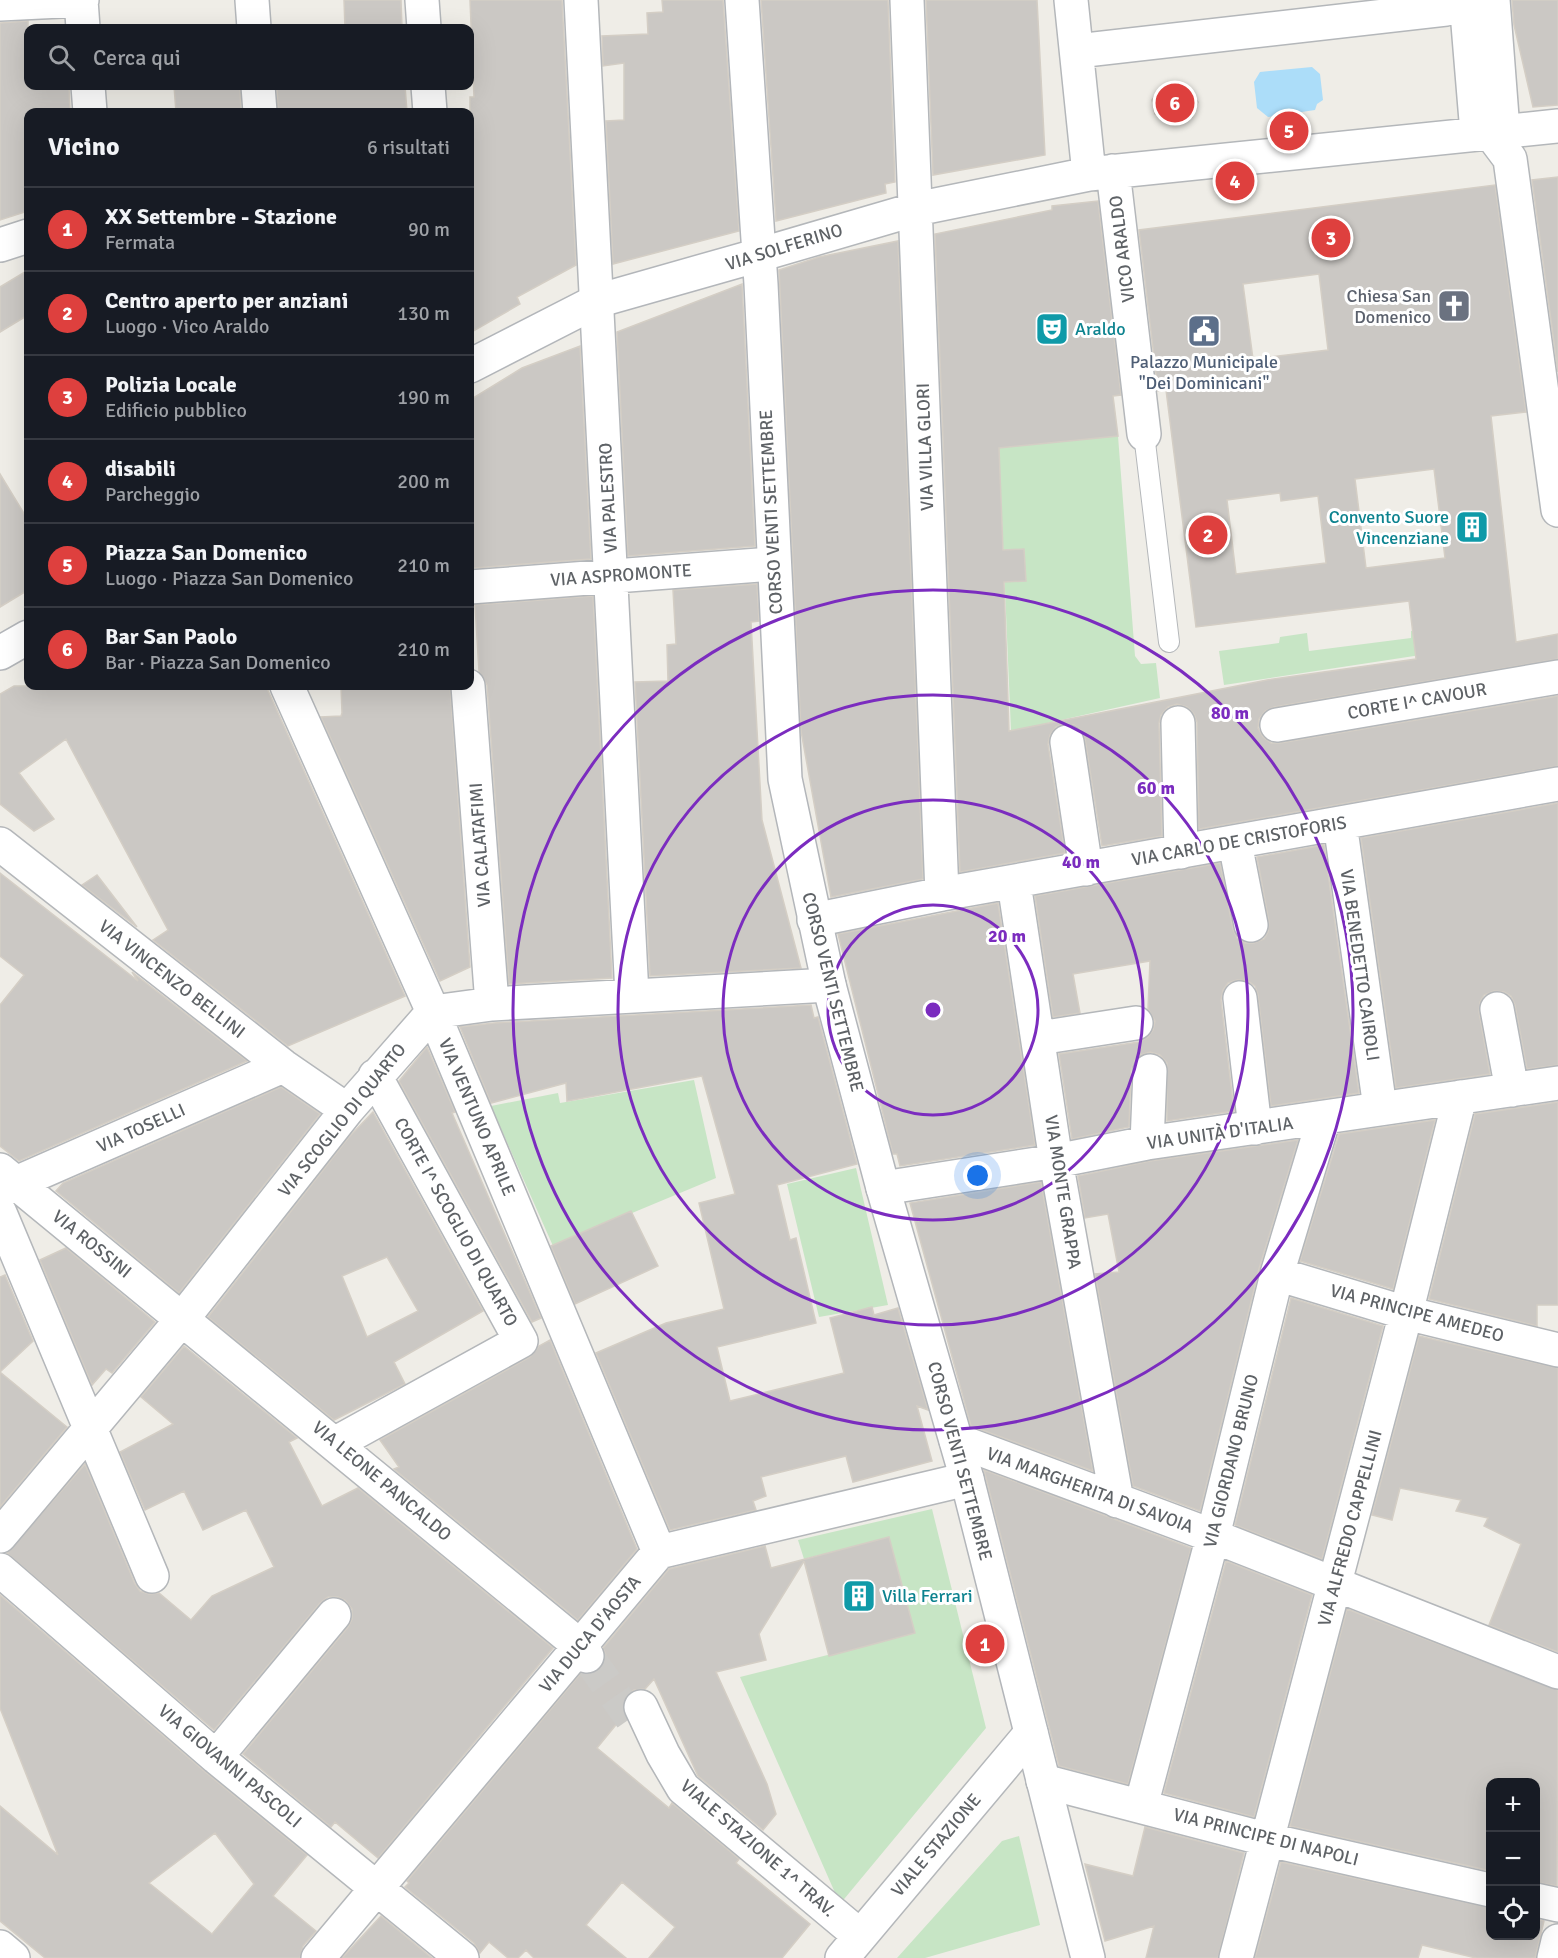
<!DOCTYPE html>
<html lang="it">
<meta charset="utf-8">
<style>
body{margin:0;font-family:Signika,sans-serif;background:#242831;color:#f1f3f6}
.controls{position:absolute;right:18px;bottom:18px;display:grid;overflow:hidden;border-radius:12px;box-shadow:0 6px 24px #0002}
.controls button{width:54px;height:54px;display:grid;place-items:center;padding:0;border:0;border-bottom:2px solid #363941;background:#171b24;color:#f1f3f6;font:30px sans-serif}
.you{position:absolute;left:978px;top:1176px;width:21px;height:21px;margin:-15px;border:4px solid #fff;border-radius:50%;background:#1a73e8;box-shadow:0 0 0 9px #1a73e833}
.badge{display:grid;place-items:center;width:39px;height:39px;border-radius:50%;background:#de403e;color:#fff;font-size:20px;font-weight:700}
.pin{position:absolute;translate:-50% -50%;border:3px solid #fff;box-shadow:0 2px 6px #0006}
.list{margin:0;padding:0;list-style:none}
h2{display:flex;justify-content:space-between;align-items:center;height:78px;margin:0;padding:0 24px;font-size:26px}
h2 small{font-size:20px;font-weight:400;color:#9ea1a6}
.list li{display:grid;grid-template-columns:39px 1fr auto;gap:18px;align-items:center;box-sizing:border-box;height:84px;padding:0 24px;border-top:2px solid #363941}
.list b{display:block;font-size:22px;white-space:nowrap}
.list p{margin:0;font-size:20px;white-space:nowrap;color:#9ea1a6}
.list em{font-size:20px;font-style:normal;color:#9ea1a6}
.icon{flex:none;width:33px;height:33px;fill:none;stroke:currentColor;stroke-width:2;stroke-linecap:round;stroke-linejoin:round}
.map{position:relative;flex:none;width:1558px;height:1958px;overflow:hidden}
.search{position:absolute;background:#171b24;box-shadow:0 6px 24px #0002;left:24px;top:24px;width:450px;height:66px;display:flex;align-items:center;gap:15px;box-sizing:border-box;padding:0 21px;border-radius:12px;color:#9ea1a6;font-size:22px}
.panel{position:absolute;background:#171b24;box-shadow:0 6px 24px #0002;left:24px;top:108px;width:450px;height:582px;border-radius:12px}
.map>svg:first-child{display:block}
</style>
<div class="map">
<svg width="1558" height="1958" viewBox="0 0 1558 1958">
<rect width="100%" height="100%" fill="#efede7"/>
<path fill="#c7e5c5" d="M 1118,436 L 1135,656 L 1141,664 L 1156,663 L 1160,698 L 1011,731 L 999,448 Z
M 1458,625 L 1460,649 L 1224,685 L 1219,651 L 1279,643 L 1280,637 L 1307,633 L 1309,651 L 1411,638 L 1411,631 Z
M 694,1080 L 716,1178 L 553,1246 L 491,1106 L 558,1093 L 560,1103 Z
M 856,1168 L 888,1305 L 819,1317 L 787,1184 Z
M 932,1509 L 986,1728 L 840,1904 L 740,1677 L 915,1633 L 889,1537 L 804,1559 L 798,1540 Z
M 1019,1836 L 1040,1925 L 925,1958 L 897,1958 L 1002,1841 Z"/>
<path fill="#acddf9" d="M 1312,67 L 1320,74 L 1323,100 L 1317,104 L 1315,110 L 1268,117 L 1257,108 L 1254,82 L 1260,72 Z"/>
<path fill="#cbc8c4" stroke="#d4cec5" stroke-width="1.5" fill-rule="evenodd" d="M 344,0 L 401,0 L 402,28 L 345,28 Z
M 470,0 L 562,0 L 576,265 L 517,297 L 520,304 L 470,333 L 470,97 L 474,97 Z
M 662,0 L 723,0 L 739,231 L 613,264 L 606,121 L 624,120 L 624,63 L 603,66 L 602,36 L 648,34 L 647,13 L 663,12 Z
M 761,0 L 888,0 L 895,182 L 885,184 L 886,193 L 776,221 Z
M 926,0 L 1037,0 L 1045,155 L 933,175 Z
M 1512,0 L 1558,0 L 1558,105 L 1533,107 L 1514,25 Z
M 28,21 L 28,86 L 69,86 L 70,112 L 28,112 L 28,211 L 0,220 L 0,23 Z
M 174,86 L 240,86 L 241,112 L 176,112 Z
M 277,86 L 405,86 L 407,112 L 278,112 Z
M 1187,88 L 1198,102 L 1192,117 L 1185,121 L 1163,118 L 1155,114 L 1152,100 L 1160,89 Z
M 1558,177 L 1558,372 L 1532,180 Z
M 1495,185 L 1526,412 L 1491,416 L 1516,642 L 1558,634 L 1558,659 L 1274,707 L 1265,711 L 1259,719 L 1258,728 L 1263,737 L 1271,743 L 1280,743 L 1558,696 L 1558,766 L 1199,829 L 1197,722 L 1194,714 L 1187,707 L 1177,704 L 1168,707 L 1161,715 L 1159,723 L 1162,836 L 1102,846 L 1085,739 L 1082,731 L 1074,725 L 1064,724 L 1056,727 L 1050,735 L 1048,744 L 1065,853 L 960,872 L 935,234 L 1052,210 L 1052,206 L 1098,201 L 1121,395 L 1113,396 L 1118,436 L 999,448 L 1003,550 L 1024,549 L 1026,581 L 1004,582 L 1009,731 L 1267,680 L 1416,659 L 1409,601 L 1196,627 L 1166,390 L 1158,391 L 1139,230 ZM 1319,274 L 1328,350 L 1253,359 L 1243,284 ZM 1434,469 L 1445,558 L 1366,568 L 1355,479 ZM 1280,493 L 1281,501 L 1318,496 L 1326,563 L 1236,574 L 1227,500 Z
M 898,241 L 923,879 L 831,897 L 801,731 L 779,270 L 819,257 Z
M 28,270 L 28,315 L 0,332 L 0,287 Z
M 742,284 L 755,546 L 628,556 L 617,332 Z
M 580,346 L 591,559 L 473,568 L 470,498 L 470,400 L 522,368 Z
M 0,474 L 28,520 L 28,590 L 0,607 Z
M 757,584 L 759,621 L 751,622 L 762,820 L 801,968 L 650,976 L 635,682 L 668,681 L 667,645 L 676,644 L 673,590 Z
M 593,596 L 612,978 L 509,984 L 487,685 L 479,671 L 475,605 Z
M 14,686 L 266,686 L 405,996 L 288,1046 L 153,940 L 168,930 L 66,739 L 19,773 L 54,819 L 34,831 L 0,804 L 0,694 Z
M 341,686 L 450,686 L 470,967 L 440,981 L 321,717 L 341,716 L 342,713 Z
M 1558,803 L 1558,1065 L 1527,1069 L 1515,1005 L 1511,996 L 1504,992 L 1494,991 L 1484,995 L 1480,1002 L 1479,1012 L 1490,1074 L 1396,1088 L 1361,838 Z
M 1324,845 L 1359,1093 L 1271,1106 L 1258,995 L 1255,986 L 1248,981 L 1237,980 L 1228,983 L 1223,990 L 1221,1000 L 1234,1111 L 1167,1121 L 1167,1063 L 1160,1055 L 1150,1052 L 1141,1055 L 1135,1060 L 1131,1070 L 1129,1127 L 1072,1139 L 1059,1054 L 1139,1042 L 1148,1037 L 1153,1030 L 1155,1021 L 1148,1009 L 1150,961 L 1073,974 L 1080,1013 L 1053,1017 L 1035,896 L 1220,863 L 1233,929 L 1237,938 L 1245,943 L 1254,943 L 1264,939 L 1268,932 L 1269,922 L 1257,857 Z
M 0,873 L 138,981 L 132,972 L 247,1061 L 19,1161 L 0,1146 L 0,1005 L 24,975 L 0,956 Z
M 97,875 L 137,927 L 82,885 Z
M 998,903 L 1035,1145 L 900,1166 L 897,1154 L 893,1154 L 838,934 Z
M 811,1005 L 814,1018 L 818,1017 L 857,1164 L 777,1185 L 790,1240 L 796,1238 L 816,1323 L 717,1347 L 730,1401 L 844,1373 L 830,1318 L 872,1307 L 874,1315 L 898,1308 L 928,1410 L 917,1406 L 932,1461 L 853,1482 L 846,1456 L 761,1477 L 766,1496 L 753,1501 L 756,1510 L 670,1530 L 596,1353 L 666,1323 L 724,1309 L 699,1203 L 735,1194 L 702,1076 L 567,1101 L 566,1083 L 491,1103 L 460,1027 L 494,1023 Z
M 427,1047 L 455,1112 L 452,1113 L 541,1318 L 532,1322 L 399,1081 Z
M 281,1087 L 320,1114 L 179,1293 L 56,1191 L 63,1183 Z
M 1558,1102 L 1558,1305 L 1537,1305 L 1537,1326 L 1429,1299 L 1475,1114 Z
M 373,1112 L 483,1311 L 394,1362 L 405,1384 L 334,1420 L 208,1317 L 349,1137 ZM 387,1257 L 418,1311 L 367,1337 L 342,1276 Z
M 1435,1120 L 1393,1289 L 1300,1261 L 1339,1134 Z
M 1298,1140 L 1259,1269 L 1200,1511 L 1133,1486 L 1095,1274 L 1119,1272 L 1108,1214 L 1085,1218 L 1078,1176 L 1150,1161 Z
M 1041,1182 L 1093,1471 L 971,1426 L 910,1203 Z
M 631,1211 L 658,1266 L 575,1304 L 551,1246 Z
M 66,1248 L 155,1322 L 112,1373 L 106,1369 L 92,1385 L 40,1260 Z
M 5,1275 L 33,1341 L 0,1372 L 0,1277 Z
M 1291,1298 L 1383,1326 L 1322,1559 L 1235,1525 Z
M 1419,1336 L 1558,1368 L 1558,1652 L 1489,1625 L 1521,1544 L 1484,1526 L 1488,1518 L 1456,1511 L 1461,1500 L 1400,1488 L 1392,1520 L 1372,1515 Z
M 550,1340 L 637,1549 L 578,1620 L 394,1469 L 399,1467 L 380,1440 L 530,1357 L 539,1346 Z
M 184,1346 L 297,1438 L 289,1442 L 322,1506 L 358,1488 L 553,1648 L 378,1858 L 335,1822 L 331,1827 L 243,1754 L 348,1627 L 352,1619 L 352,1609 L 345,1600 L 338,1597 L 328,1597 L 320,1603 L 214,1730 L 7,1553 L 85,1464 L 135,1584 L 140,1591 L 149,1594 L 159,1593 L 191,1620 L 212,1596 L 274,1567 L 246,1510 L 203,1530 L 184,1491 L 145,1510 L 120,1452 L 173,1424 L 141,1397 Z
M 0,1372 L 67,1427 L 0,1507 Z
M 984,1470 L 1191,1548 L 1128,1784 L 1059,1766 Z
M 889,1537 L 915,1633 L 829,1656 L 804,1561 L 759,1634 L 766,1660 L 716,1672 L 767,1784 L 776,1814 L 763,1830 L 698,1776 L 654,1679 L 645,1689 L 634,1690 L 626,1696 L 622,1705 L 624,1715 L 597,1748 L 669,1808 L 672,1803 L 739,1859 L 736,1863 L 810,1924 L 782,1958 L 649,1958 L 675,1927 L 622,1882 L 586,1925 L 626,1958 L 534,1958 L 526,1950 L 518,1958 L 508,1958 L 489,1942 L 480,1953 L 474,1943 L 405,1887 L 409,1883 L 407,1881 L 581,1673 L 597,1672 L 604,1664 L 606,1655 L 603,1648 L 669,1569 L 765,1546 L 771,1568 Z
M 1226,1561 L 1312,1595 L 1254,1817 L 1164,1793 Z
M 0,1595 L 204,1771 L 307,1855 L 273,1896 L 316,1931 L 303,1946 L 300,1958 L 45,1958 L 0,1921 L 0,1806 L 58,1855 L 0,1708 ZM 215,1833 L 254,1884 L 212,1934 L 149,1883 Z
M 1347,1609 L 1558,1690 L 1557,1886 L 1536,1882 L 1536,1782 L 1491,1782 L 1491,1871 L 1290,1826 Z
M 1145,1827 L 1244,1853 L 1218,1958 L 1146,1958 L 1154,1926 L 1105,1941 L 1085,1864 L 1133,1876 Z
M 1281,1862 L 1491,1908 L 1491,1935 L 1536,1935 L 1536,1919 L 1544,1921 L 1535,1958 L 1476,1958 L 1422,1945 L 1418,1958 L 1255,1958 Z
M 381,1916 L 432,1958 L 342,1958 Z"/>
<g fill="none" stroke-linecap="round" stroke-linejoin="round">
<path stroke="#cbcac7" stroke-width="33" stroke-dasharray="33 16" stroke-linecap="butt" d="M 587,1656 L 631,1718"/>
<g stroke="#b4b7ba" stroke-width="22">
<path id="lane" d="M 1144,434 L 1169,642"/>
</g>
<g stroke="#b4b7ba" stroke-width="36">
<path id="street" d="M 81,0 L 83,28
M 252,0 L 254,28
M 422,0 L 424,28
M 581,0 L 632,995
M 907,0 L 942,894
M 1071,0 L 1089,174
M 1466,0 L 1477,133
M 1493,0 L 1503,130
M 0,4 L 82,0
M 1077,51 L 1446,9 L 1467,0
M 88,86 L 90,112
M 258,86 L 260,112
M 428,86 L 430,112
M 1489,131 L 1510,159 L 1558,510
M 1113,171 L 1144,434
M 0,245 L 28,236
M 759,255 L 916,209 L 1089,174 L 1558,126
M 470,587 L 772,564
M 287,686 L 433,1012 L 659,1552
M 468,686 L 492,1004
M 1178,723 L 1181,852
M 1277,725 L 1558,677
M 1067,742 L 1086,869
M 1340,823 L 1380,1108
M 1235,843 L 1251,925
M 0,844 L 283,1066 L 347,1110
M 1014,883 L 1056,1161 L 1117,1501
M 814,920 L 942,894 L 1558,784
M 1240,998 L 1255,1128
M 1497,1009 L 1512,1090
M 1039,1038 L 1136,1023
M 1147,1143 L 1150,1071
M 0,1170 L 580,1646 L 587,1656
M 883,1188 L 1056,1161 L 1147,1143 L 1558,1083
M 0,1190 L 283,1066
M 0,1213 L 152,1576
M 1277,1274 L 1406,1313 L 1558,1350
M 956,1440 L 1213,1536 L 1558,1672
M 336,1443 L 521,1341 L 375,1076
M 0,1536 L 183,1318 L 347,1110 L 433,1012 L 492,1004 L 829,985
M 0,1570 L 216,1757 L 462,1958
M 641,1707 L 663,1754 L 683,1788 L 860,1936
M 216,1757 L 334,1615
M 1043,1781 L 1269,1840 L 1490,1890
M 1141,1806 L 1213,1536 L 1277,1274 L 1324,1118
M 1536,1900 L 1558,1905
M 0,1947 L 13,1958
M 318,1958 L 659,1552 L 967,1479
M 842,1958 L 1031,1733
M 1236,1958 L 1406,1313 L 1460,1097
M 1554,1958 L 1558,1941"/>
</g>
<g stroke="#b3b6ba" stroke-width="36">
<path id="secondary" d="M 742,0 L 761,284 L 785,779 L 829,985 L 883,1188 L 967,1479 L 1088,1958
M 470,366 L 597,301 L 759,255
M 0,653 L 28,637"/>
</g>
<use href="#lane" stroke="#fff" stroke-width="20"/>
<use href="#street" stroke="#fff" stroke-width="33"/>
<use href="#secondary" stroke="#fff" stroke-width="33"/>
</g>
<g fill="none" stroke="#7b2cbf" stroke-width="3">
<circle cx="933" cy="1010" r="105"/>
<circle cx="933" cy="1010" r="210"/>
<circle cx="933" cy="1010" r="315"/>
<circle cx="933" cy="1010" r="420"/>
</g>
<defs>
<g id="church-square" transform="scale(1.725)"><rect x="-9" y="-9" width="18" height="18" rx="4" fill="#6b7280" stroke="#fff"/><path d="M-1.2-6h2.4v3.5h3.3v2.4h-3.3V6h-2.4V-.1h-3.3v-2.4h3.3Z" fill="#fff"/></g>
<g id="theatre-square" transform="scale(1.725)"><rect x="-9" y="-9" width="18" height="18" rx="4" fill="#0f9aa8" stroke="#fff"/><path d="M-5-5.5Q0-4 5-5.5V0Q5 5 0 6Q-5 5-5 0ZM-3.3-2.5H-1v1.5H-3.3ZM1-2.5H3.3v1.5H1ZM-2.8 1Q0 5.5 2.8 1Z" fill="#fff"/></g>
<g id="civic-square" transform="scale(1.725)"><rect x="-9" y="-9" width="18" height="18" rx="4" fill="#5c6f8a" stroke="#fff"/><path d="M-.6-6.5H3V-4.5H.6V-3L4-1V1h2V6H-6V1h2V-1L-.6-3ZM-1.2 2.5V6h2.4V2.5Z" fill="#fff"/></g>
<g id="building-square" transform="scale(1.725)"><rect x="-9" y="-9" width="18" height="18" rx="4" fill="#0f9aa8" stroke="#fff"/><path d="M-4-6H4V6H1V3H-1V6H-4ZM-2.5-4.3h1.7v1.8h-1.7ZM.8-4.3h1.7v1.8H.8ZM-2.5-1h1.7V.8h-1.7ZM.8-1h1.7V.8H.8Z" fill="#fff"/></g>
</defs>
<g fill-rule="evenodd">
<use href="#church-square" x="1454" y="306"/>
<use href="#theatre-square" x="1052" y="329"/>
<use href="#civic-square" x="1204" y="331"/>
<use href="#building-square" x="1472" y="527"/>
<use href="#building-square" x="859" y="1596"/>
</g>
<g text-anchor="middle" stroke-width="6" stroke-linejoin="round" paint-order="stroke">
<g font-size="18" fill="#5e6266" stroke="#fff">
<text transform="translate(784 247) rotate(-17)" y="6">VIA SOLFERINO</text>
<text transform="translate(1122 249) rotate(-97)" y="6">VICO ARALDO</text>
<text transform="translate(925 447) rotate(-92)" y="6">VIA VILLA GLORI</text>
<text transform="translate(608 498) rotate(-93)" y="6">VIA PALESTRO</text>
<text transform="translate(771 512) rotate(-93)" y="6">CORSO VENTI SETTEMBRE</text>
<text transform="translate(621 575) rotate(-4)" y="6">VIA ASPROMONTE</text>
<text transform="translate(1417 701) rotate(-10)" y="6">CORTE I^ CAVOUR</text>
<text transform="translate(1239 841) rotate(-10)" y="6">VIA CARLO DE CRISTOFORIS</text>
<text transform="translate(480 845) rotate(-94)" y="6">VIA CALATAFIMI</text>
<text transform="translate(1360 965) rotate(82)" y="6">VIA BENEDETTO CAIROLI</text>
<text transform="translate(172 979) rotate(38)" y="6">VIA VINCENZO BELLINI</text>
<text transform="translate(833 992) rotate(76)" y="6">CORSO VENTI SETTEMBRE</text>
<text transform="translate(477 1117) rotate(67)" y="6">VIA VENTUNO APRILE</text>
<text transform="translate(342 1120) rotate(-51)" y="6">VIA SCOGLIO DI QUARTO</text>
<text transform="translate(141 1128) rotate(-24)" y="6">VIA TOSELLI</text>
<text transform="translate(1220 1133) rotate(-8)" y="6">VIA UNITÀ D'ITALIA</text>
<text transform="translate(1063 1192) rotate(81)" y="6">VIA MONTE GRAPPA</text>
<text transform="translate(456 1222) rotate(61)" y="6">CORTE I^ SCOGLIO DI QUARTO</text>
<text transform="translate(92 1244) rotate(39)" y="6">VIA ROSSINI</text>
<text transform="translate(1417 1313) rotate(15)" y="6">VIA PRINCIPE AMEDEO</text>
<text transform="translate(960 1461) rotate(75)" y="6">CORSO VENTI SETTEMBRE</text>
<text transform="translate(1231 1461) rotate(-76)" y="6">VIA GIORDANO BRUNO</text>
<text transform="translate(382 1481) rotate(40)" y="6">VIA LEONE PANCALDO</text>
<text transform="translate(1090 1490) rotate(20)" y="6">VIA MARGHERITA DI SAVOIA</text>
<text transform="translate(1350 1528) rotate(-75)" y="6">VIA ALFREDO CAPPELLINI</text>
<text transform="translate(590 1634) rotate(-50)" y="6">VIA DUCA D'AOSTA</text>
<text transform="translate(230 1766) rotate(40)" y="6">VIA GIOVANNI PASCOLI</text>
<text transform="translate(1266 1837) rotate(14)" y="6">VIA PRINCIPE DI NAPOLI</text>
<text transform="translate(936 1845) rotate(-50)" y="6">VIALE STAZIONE</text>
<text transform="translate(758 1848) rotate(41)" y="6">VIALE STAZIONE 1^ TRAV.</text>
</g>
<g font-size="18" fill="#5b616d" stroke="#fff" text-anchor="end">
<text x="1431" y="302">Chiesa San<tspan x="1431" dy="21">Domenico</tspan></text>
</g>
<g font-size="18" fill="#0d838f" stroke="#fff" text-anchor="start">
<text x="1075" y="335">Araldo</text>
<text x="1449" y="523" text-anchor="end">Convento Suore<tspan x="1449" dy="21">Vincenziane</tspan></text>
<text x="882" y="1602">Villa Ferrari</text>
</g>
<g font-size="18" fill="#4e5e75" stroke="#fff">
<text x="1204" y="368">Palazzo Municipale<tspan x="1204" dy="21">"Dei Dominicani"</tspan></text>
</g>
</g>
<circle cx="933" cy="1010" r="9" fill="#7b2cbf" stroke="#fff" stroke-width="3"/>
<g font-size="18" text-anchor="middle" font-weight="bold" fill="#7b2cbf" stroke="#fff" stroke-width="6" stroke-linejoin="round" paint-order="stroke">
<text x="1230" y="719">80 m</text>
<text x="1156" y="794">60 m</text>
<text x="1081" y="868">40 m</text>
<text x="1007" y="942">20 m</text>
</g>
</svg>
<div class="controls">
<button>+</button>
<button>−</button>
<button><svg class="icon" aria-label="locate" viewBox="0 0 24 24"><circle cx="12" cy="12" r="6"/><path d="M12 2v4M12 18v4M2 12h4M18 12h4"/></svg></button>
</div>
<div class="you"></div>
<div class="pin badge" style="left:985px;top:1644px">1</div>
<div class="pin badge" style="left:1208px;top:535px">2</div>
<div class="pin badge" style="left:1331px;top:238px">3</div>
<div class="pin badge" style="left:1235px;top:181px">4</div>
<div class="pin badge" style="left:1289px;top:131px">5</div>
<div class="pin badge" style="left:1175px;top:103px">6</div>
<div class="search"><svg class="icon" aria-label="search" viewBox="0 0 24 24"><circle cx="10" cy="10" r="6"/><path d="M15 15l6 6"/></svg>Cerca qui</div>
<section class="panel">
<h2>Vicino<small>6 risultati</small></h2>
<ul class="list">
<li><span class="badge">1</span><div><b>XX Settembre - Stazione</b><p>Fermata</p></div><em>90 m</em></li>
<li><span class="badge">2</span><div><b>Centro aperto per anziani</b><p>Luogo · Vico Araldo</p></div><em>130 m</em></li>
<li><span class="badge">3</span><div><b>Polizia Locale</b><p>Edificio pubblico</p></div><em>190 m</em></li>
<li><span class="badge">4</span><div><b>disabili</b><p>Parcheggio</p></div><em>200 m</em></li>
<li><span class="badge">5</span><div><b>Piazza San Domenico</b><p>Luogo · Piazza San Domenico</p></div><em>210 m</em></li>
<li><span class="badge">6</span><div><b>Bar San Paolo</b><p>Bar · Piazza San Domenico</p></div><em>210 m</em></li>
</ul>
</section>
</div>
